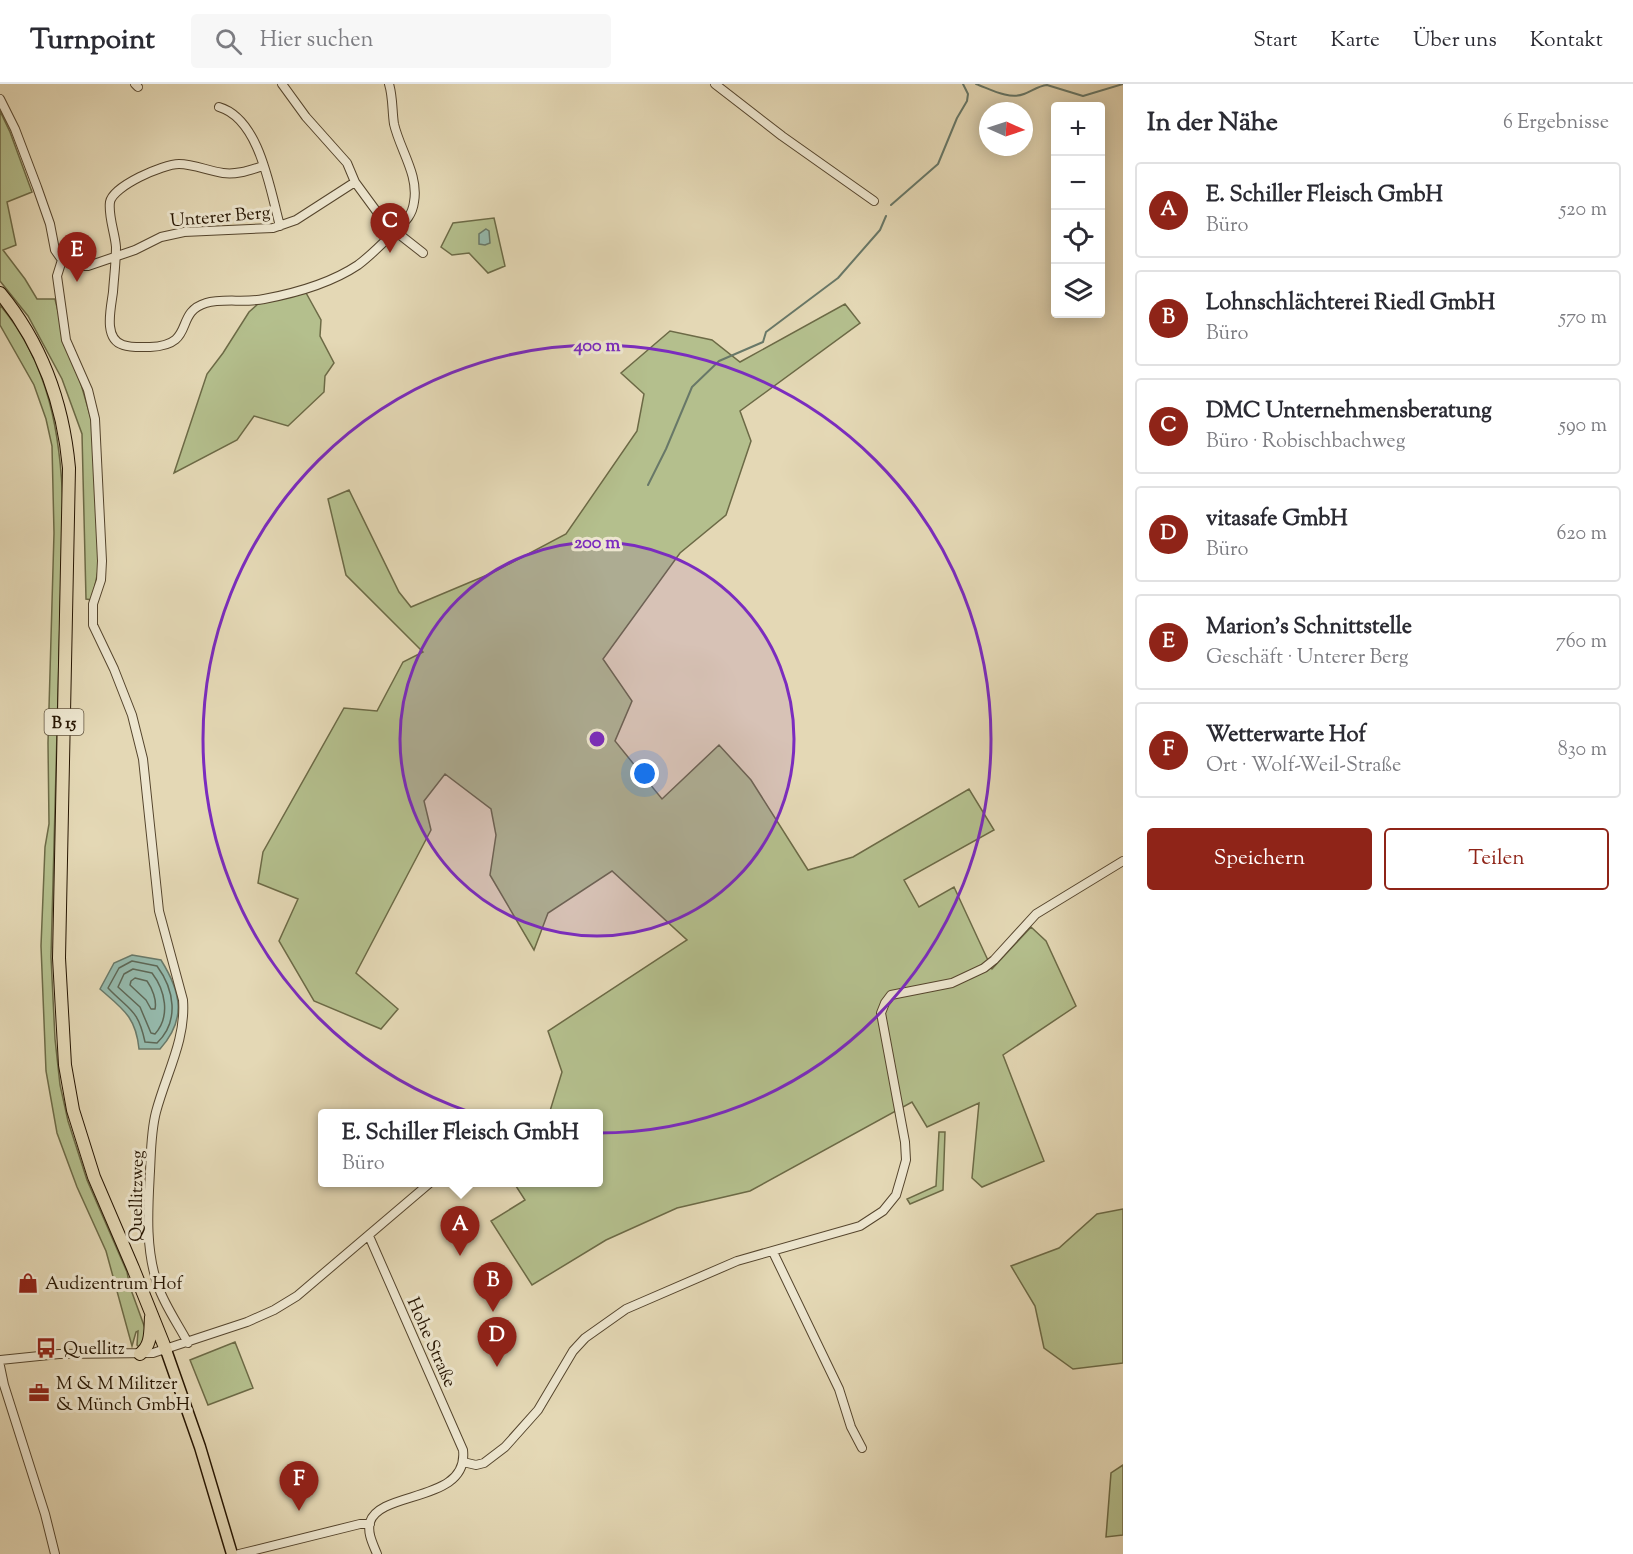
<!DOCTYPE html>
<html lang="de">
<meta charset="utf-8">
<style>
body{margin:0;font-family:"Sorts Mill Goudy",serif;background:#f7f7f7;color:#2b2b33}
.controls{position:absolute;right:18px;top:18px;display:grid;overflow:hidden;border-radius:6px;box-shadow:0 3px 15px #0003}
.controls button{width:54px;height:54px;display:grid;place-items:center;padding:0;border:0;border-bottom:2px solid #e1e1e2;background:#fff;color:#2b2b33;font:30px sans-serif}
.compass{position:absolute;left:979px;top:18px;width:54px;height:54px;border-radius:50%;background:#fff;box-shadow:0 3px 15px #0003;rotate:93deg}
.you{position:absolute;left:645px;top:690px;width:21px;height:21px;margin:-15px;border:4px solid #fff;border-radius:50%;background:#1a73e8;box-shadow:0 0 0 9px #1a73e833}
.badge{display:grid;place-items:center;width:39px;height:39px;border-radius:50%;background:#8f2418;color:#fff;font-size:20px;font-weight:700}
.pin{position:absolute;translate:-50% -50px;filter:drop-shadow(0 2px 3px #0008)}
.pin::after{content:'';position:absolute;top:32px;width:21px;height:18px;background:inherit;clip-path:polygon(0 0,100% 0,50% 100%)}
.popup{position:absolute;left:318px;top:1025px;width:285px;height:78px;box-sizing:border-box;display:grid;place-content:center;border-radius:6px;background:#fff;filter:drop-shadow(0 2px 4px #0005);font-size:20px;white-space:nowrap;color:#7c7c81}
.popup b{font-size:22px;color:#2b2b33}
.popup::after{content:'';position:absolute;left:50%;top:100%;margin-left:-12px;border:12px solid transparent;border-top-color:#fff}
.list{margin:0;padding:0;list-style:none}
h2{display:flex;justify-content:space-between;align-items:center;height:78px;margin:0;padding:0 24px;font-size:26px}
h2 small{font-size:20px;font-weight:400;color:#7c7c81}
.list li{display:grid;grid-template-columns:39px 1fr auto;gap:18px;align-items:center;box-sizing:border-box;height:96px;margin:0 12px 12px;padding:0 12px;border:2px solid #e1e1e2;border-radius:6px}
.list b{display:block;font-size:22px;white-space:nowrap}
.list p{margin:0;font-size:20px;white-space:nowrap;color:#7c7c81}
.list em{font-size:20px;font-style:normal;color:#7c7c81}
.actions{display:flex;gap:12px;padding:18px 24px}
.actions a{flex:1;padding:14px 0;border:2px solid #8f2418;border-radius:6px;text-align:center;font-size:21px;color:#8f2418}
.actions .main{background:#8f2418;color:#fff}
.icon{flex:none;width:33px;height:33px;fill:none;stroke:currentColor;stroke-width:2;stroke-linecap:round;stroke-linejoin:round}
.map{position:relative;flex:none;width:1123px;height:1470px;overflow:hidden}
header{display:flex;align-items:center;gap:36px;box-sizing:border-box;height:84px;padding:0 30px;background:#fff;border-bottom:2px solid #e1e1e2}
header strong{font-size:28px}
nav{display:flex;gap:33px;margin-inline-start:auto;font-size:21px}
.search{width:420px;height:54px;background:#f7f7f7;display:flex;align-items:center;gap:15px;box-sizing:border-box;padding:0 21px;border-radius:6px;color:#7c7c81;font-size:22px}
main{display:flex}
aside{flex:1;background:#fff}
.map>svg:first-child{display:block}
</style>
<header>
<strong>Turnpoint</strong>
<div class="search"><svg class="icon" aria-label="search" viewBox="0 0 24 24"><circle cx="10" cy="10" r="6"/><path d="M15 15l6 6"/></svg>Hier suchen</div>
<nav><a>Start</a><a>Karte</a><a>Über uns</a><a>Kontakt</a></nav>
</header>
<main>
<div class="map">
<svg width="1123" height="1470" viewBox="0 0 1123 1470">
<rect width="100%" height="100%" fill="#e4d8b5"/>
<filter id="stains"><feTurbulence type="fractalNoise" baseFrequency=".00333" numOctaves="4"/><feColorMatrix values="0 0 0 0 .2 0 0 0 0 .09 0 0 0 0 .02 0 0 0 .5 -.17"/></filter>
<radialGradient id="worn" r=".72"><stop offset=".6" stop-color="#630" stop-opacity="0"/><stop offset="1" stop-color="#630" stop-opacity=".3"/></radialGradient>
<path fill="#b4bf8d" stroke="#6c6a46" stroke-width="1.5" d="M 0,27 L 10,48 L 32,108 L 7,118 L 16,161 L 3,166 L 25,195 L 37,215 L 55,215 L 66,260 L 74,276 L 92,338 L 99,482 L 92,516 L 86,515 L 82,350 L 62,295 L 28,232 L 0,197 Z
M 494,134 L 505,182 L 488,189 L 469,169 L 452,171 L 441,163 L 453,139 Z
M 305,207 L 321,236 L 320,252 L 334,279 L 325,292 L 324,308 L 288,342 L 254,332 L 237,356 L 174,389 L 207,290 L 223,269 L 249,228 L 258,220 Z
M 845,220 L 860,239 L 740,327 L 751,357 L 726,431 L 680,469 L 603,575 L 632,617 L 615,657 L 662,715 L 719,661 L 751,696 L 808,786 L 853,773 L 969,705 L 994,746 L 904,796 L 919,823 L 954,803 L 992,885 L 1031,843 L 1046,857 L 1076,922 L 1003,971 L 1044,1077 L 982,1103 L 972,1094 L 979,1019 L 927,1043 L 912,1018 L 750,1107 L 677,1124 L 606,1156 L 532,1201 L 491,1137 L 525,1116 L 514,1099 L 598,1098 L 598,1030 L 546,1029 L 550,1027 L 562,988 L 548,947 L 687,856 L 612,787 L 548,829 L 534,866 L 490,791 L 496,751 L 491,725 L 445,690 L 424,717 L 431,746 L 356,889 L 398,925 L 381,945 L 314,917 L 279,857 L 298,815 L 258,799 L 263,768 L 344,624 L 377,627 L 403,578 L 423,568 L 346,491 L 328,415 L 349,406 L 399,508 L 411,523 L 492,489 L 566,450 L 637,347 L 644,310 L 621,289 L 670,247 L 712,256 L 740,278 Z
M 0,221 C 49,279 61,351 63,425 L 51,873 L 55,955 L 60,1001 L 68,1037 L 87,1096 L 127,1188 L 130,1203 L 146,1247 L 147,1252 L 140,1264 L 137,1261 L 138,1247 L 136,1248 L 132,1262 L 106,1167 L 77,1103 L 57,1049 L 46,987 L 41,862 L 45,763 L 49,740 L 48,659 L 54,449 L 52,362 L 46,335 L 34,301 L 0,241 Z
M 939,1048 L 945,1048 L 943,1106 L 910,1120 L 907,1115 L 936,1102 Z
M 1123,1125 L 1123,1279 L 1073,1285 L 1044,1264 L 1035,1222 L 1011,1182 L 1059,1164 L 1097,1130 Z
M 235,1258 L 253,1304 L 208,1321 L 190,1276 Z
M 1123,1381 L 1123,1451 L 1106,1453 L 1111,1389 Z"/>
<path fill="#95baad" stroke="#687868" stroke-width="1.5" d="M 486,145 L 489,147 L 490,159 L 485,161 L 479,160 L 479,150 Z
M 132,871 L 161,876 C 181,908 187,935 160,965 L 139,965 C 136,933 123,925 100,905 L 114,879 Z"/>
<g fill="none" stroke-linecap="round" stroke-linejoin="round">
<path stroke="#5d6756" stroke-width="1.5" d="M 132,877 L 157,882 C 174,905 180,937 157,959 L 145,958 C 138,925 130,927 108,904 L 119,884 Z
M 133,885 L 152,889 C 165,906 171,932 155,950 L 151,949 L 140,923 L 118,903 L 124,890 Z
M 135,894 L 147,897 C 152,904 157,916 155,925 L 151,925 L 146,916 L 130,901 L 131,897 Z"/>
<path stroke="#687868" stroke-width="2" d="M 976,0 C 990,5 1009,16 1024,10 C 1032,7 1038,2 1047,1 L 1083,12 L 1123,0
M 891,121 L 938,80 L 957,34 L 967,17 L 968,10 L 963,0
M 648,401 L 666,365 L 692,303 L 719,277 L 763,258 L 766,248 L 838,194 L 880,146 L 886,132"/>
<g stroke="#55452d" stroke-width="10">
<path id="minor" d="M 135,0 L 138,3
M 282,0 L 306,33 L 347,79 L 355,98 L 377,128 L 395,147 L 423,169
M 715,0 L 782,52 L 874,117
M 0,15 L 15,45 L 37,103 L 50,140 L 55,166 L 62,176 L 75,182 L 88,182 L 135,166 L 161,153 L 184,148 L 273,144 L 296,136 L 355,98
M 219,23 C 260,35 270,106 280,142
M 263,82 C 250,86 237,91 223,89 C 208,87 194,80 179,80 C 163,80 113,102 110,118 C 108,132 115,149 116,163 C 116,178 114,193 113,208 C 111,224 103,255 123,261 C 132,264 142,263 150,263 C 197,261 173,229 206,219 C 222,214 246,219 264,215 C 296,209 331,199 358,181 C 370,172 381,161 391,151 C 402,140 412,134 414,118 C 419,91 400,66 394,40 C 392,27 393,13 389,0
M 62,176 L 57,192 L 66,256 L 88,306 L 95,335 L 102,477 L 101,496 L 93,520 L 93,541 L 114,585 L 132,631 L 143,675 L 159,827 L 183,916 C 186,956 166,990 156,1028 C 151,1047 151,1068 150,1087 C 148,1125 145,1165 158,1202 C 165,1222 178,1240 188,1259
M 369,1152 L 463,1366 C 469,1419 380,1406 370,1438 C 367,1449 373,1460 377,1470
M 773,1168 L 839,1305 L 851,1343 L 862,1364
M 0,1276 L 59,1270 L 153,1269 L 247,1238 L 274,1226 L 297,1212 L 431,1098
M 0,1282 L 4,1301 L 45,1430 L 55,1470
M 463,1378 L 476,1381 L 484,1379 L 505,1363 L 538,1326 L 573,1267 L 585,1254 L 626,1225 L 737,1177 L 860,1142 L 883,1127 L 896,1111 L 901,1094 L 906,1076 L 905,1058 L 881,929 L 885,919 L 891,911 L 952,899 L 984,884 L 994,876 L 1036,830 L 1123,777
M 239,1470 L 360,1440 L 370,1440"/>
</g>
<g stroke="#251400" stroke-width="13">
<path id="major" d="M 166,1266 L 200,1363 L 232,1470"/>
</g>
<g stroke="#251400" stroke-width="14">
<path id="highway" d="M 0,209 C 42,260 63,318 69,384 L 59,874 L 65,981 L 73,1026 L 94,1093 L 133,1184 L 166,1266
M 140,1270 C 152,1261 150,1247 151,1233"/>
</g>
<use href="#minor" stroke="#ede6cf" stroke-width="8"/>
<use href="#major" stroke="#e4d8b5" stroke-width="10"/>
<use href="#highway" stroke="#e4d8b5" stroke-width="12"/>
</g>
<circle cx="597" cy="655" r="197" fill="#7b2cbf" fill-opacity=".12"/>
<g fill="none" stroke="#7b2cbf" stroke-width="3">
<circle cx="597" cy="655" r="197"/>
<circle cx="597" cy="655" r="394"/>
</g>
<defs>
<g id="shop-bare" transform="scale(1.62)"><path d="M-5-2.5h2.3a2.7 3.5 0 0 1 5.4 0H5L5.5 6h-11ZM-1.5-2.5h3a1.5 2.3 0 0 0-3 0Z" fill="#8f2418" stroke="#ede6cf" stroke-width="2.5" paint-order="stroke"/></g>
<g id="bus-bare" transform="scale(1.62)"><path d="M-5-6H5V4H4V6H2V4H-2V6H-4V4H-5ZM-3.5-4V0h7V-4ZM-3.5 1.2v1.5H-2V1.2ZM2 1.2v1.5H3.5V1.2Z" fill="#8f2418" stroke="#ede6cf" stroke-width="2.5" paint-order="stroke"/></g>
<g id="office-bare" transform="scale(1.62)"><path d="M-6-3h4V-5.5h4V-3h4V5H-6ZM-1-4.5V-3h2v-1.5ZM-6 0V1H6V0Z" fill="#8f2418" stroke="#ede6cf" stroke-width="2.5" paint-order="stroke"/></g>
</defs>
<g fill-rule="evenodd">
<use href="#shop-bare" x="28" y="1199"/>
<use href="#bus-bare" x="46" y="1264"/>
<use href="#office-bare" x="39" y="1309"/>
</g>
<g text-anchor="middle" stroke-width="6" stroke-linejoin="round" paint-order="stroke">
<rect fill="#ede6cf" stroke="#61533e" stroke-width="1.5" x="44.5" y="625" width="39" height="26" rx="4.5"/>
<g font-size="16" font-weight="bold" fill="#251400">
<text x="64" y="644">B 15</text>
</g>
<g font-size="18" fill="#251400" stroke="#ede6cf">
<text transform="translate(220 132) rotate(-5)" y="6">Unterer Berg</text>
<text transform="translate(136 1112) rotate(-89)" y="6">Quellitzweg</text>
<text transform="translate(432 1258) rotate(66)" y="6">Hohe Straße</text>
</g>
<g font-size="18" fill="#251400" stroke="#ede6cf" text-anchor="start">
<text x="45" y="1205">Audizentrum Hof</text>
<text x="63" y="1270">Quellitz</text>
<text x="56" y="1305">M &amp; M Militzer<tspan x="56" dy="21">&amp; Münch GmbH</tspan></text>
</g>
</g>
<circle cx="597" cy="655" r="9" fill="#7b2cbf" stroke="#ede6cf" stroke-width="3"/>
<g font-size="18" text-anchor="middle" font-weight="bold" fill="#7b2cbf" stroke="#ede6cf" stroke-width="6" stroke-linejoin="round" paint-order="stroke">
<text x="597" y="267">400 m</text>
<text x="597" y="464">200 m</text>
</g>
<rect width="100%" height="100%" filter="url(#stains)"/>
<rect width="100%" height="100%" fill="url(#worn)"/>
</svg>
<div class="controls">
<button>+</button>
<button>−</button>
<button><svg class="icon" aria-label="locate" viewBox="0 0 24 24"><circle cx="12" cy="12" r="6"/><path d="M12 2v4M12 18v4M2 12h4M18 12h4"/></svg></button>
<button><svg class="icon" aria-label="layers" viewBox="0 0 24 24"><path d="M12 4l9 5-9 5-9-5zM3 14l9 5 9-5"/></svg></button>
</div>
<svg class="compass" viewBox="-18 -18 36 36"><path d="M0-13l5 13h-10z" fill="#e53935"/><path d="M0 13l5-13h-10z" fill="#7c7c81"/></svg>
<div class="you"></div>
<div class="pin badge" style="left:460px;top:1172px">A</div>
<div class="popup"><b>E. Schiller Fleisch GmbH</b>Büro</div>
<div class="pin badge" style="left:493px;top:1228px">B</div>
<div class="pin badge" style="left:390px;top:169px">C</div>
<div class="pin badge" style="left:497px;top:1283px">D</div>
<div class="pin badge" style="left:77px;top:198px">E</div>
<div class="pin badge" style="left:299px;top:1427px">F</div>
</div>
<aside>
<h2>In der Nähe<small>6 Ergebnisse</small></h2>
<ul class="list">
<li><span class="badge">A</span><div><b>E. Schiller Fleisch GmbH</b><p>Büro</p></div><em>520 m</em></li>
<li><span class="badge">B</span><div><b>Lohnschlächterei Riedl GmbH</b><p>Büro</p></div><em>570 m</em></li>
<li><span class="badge">C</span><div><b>DMC Unternehmensberatung</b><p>Büro · Robischbachweg</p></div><em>590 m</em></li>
<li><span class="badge">D</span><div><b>vitasafe GmbH</b><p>Büro</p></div><em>620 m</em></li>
<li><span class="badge">E</span><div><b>Marion's Schnittstelle</b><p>Geschäft · Unterer Berg</p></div><em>760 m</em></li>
<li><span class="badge">F</span><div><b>Wetterwarte Hof</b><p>Ort · Wolf-Weil-Straße</p></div><em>830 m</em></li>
</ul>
<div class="actions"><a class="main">Speichern</a><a>Teilen</a></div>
</aside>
</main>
